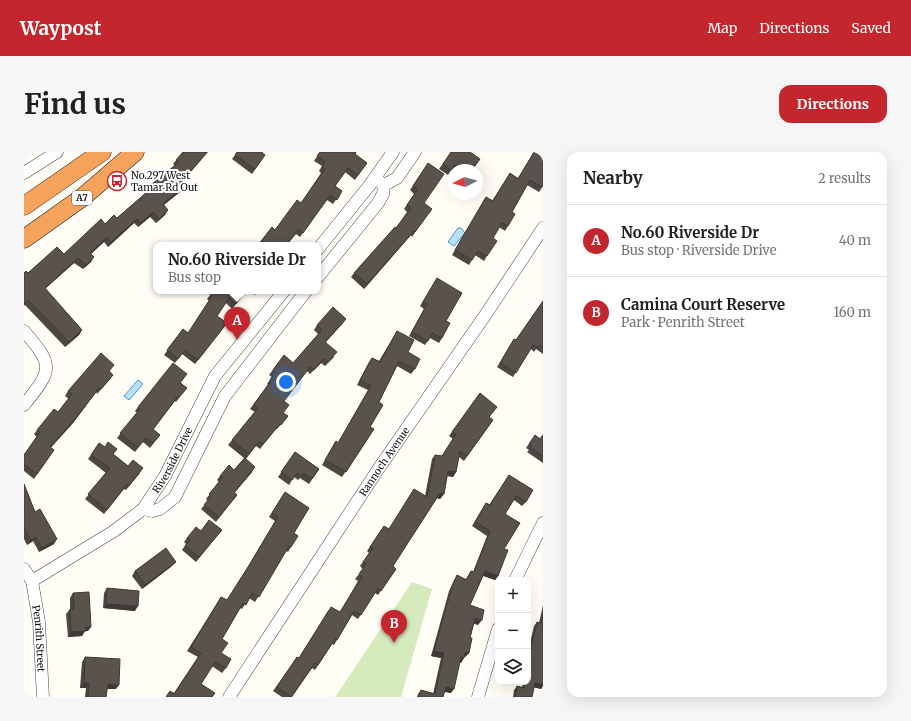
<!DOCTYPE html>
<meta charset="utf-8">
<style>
body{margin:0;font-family:Merriweather,serif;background:#f6f6f6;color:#202124}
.controls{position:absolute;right:12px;bottom:12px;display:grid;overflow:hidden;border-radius:8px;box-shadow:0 4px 16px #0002}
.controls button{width:36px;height:36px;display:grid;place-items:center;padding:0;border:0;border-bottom:1px solid #e0e0e0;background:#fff;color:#202124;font:20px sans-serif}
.compass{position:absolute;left:423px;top:12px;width:36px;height:36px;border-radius:50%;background:#fff;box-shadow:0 4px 16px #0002;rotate:265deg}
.you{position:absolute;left:262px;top:230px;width:14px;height:14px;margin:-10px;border:3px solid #fff;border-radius:50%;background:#1a73e8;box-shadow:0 0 0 6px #1a73e833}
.badge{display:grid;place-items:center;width:26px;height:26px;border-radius:50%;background:#c4262e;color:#fff;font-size:13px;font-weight:700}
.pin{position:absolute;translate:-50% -33px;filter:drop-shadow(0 1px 2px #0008)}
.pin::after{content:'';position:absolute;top:21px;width:14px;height:12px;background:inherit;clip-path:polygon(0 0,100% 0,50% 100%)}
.popup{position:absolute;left:129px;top:90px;width:168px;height:52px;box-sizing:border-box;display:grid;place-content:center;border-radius:8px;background:#fff;filter:drop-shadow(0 1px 3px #0005);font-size:13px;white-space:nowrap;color:#757577}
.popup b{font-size:15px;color:#202124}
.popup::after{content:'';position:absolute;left:50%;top:100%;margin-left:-8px;border:8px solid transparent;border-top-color:#fff}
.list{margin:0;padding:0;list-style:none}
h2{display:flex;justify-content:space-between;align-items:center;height:52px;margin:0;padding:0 16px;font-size:17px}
h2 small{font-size:13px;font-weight:400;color:#757577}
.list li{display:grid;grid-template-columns:26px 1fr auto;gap:12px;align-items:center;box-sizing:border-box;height:72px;padding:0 16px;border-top:1px solid #e0e0e0}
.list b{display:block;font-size:15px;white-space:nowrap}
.list p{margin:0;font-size:13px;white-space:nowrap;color:#757577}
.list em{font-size:13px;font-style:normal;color:#757577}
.icon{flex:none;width:22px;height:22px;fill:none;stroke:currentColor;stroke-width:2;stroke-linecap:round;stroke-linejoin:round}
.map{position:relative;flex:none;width:519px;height:545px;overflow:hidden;border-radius:12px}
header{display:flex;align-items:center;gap:24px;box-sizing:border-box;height:56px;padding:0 20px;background:#c4262e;color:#fff}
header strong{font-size:19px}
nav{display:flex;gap:22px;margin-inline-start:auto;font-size:14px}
.intro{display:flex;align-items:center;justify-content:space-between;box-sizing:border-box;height:96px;padding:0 24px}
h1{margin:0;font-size:28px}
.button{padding:10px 18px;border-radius:12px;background:#c4262e;color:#fff;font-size:14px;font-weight:700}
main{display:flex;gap:24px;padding:0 24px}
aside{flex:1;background:#fff;border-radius:12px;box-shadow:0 4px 16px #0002}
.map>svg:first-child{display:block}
</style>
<header>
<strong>Waypost</strong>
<nav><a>Map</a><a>Directions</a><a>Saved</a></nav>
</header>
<div class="intro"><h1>Find us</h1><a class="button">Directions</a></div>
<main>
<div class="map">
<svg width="519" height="545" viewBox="0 0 519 545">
<rect width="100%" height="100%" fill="#fffdf5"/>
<path fill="#d5ebbd" d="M 388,430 L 408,437 L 377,545 L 311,545 Z"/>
<path fill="#b9e0f7" stroke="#3f96cf" d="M 434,76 L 437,76 L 441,81 L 430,94 L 424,90 Z
M 114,228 L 119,232 L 105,248 L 100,244 Z"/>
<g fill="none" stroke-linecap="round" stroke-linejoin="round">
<g stroke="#444" stroke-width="13">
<g id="minor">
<path d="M 0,21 L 33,0"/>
<path d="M 355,29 L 360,33 L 373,26 L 391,0"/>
<path d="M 294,97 L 345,34 L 369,0"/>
<path d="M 294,125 L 354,51 L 359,42 L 360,33"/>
<path d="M 0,179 C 30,214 29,217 0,253"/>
<path d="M 119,357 L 129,359 L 136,357 L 151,345 L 201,244 L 282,139"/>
<path id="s1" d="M 0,417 L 8,429 L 90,379 L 119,357 L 141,324 L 191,224 L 260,139"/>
<path d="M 491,428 L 519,371"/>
<path id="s2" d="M 8,429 L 15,470 L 19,545"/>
<path id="s3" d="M 205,545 L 355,316 L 462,162 L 519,76"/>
<path d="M 454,545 L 474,477"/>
</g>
</g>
<g stroke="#222" stroke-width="19">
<path id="highway" d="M 0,54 L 78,0
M 0,87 L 59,45 L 111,0"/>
</g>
<use href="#minor" stroke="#fff" stroke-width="12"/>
<use href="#highway" stroke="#f5a25d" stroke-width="18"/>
</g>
<path fill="#4d4742" d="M 159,0 L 157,32 L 159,35 L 156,40 L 140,53 L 141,63 L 132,71 L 126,65 L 114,75 L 110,71 L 84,95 L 80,90 L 67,102 L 67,110 L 59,117 L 50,111 L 21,137 L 58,178 L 55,183 L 41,195 L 1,153 L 0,154 L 0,121 L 4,121 L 40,102 L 81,72 L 93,66 L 126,37 L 125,36 L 128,32 L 151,14 L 149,12 Z
M 213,0 L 238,1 L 241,3 L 228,22 L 208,7 Z
M 296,0 L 331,2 L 343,11 L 331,28 L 321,20 L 311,34 L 318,39 L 309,52 L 303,48 L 276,85 L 272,82 L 263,93 L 234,93 L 251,78 L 277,51 L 297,21 L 295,19 L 298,14 L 290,9 Z
M 427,0 L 448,18 L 429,18 L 428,17 L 424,23 L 415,17 Z
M 510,0 L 513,2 L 514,0 L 519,0 L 519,34 L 515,40 L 503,33 L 488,60 L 484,74 L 481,79 L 475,75 L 469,86 L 463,104 L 460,109 L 451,103 L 445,113 L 428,103 L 462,45 L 468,49 L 486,21 L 494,26 Z
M 404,11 L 400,51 L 404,61 L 388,85 L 387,83 L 340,137 L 327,125 L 330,121 L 372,76 L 383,60 L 380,57 L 390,42 L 386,38 Z
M 413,126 L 422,169 L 418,186 L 415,191 L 406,186 L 401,193 L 385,184 L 400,157 L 396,154 Z
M 189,139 L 223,139 L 208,157 L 202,151 L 193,164 L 200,175 L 171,212 L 158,202 L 151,211 L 140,203 L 159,177 L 164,181 L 185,149 L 183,147 Z
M 225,139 L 234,139 L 231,143 Z
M 519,149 L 519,202 L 512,197 L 510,200 L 507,197 L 489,225 L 473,215 L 487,192 L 490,187 L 492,188 Z
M 319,171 L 302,190 L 310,205 L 301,214 L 297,211 L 286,222 L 283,219 L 260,249 L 259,261 L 264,264 L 253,277 L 252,277 L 236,297 L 232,294 L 222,307 L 228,320 L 210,341 L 213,343 L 192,370 L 177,357 L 184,349 L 182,347 L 195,330 L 193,328 L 196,324 L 210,318 L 220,306 L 204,293 L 231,260 L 226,257 L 244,233 L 243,232 L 248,225 L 245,223 L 260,203 L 269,211 L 294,182 L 290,178 L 293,173 Z
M 373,179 L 384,200 L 391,217 L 387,222 L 373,214 L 355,250 L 346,275 L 350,277 L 318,325 L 298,313 L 312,289 L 314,291 L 344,238 L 333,233 L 345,210 L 348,206 L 355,209 Z
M 85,220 L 86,227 L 73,242 L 72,240 L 49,271 L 26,296 L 30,298 L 10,327 L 0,319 L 0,303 L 13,285 L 10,282 L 13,278 L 34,260 L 45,247 L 41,244 L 44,239 Z
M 157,231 L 163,236 L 152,250 L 151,249 L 129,278 L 136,283 L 126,296 L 119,290 L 111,300 L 93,286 L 113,261 L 111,259 L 114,255 Z
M 456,241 L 465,265 L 469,268 L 440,309 L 435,305 L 432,320 L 429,325 L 423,324 L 420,342 L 416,347 L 413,346 L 369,414 L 372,417 L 354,443 L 351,441 L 334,467 L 328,463 L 310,493 L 308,492 L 291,518 L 288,516 L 268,545 L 258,545 L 249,539 L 273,505 L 275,506 L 304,459 L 316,460 L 334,429 L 331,427 L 339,417 L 336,414 L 345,401 L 343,399 L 360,374 L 365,377 L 390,337 L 401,344 L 408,307 L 411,303 L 418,304 L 429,287 L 425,284 Z
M 519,282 L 519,311 L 503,300 L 505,298 L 502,296 L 511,283 L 516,287 Z
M 75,291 L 104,314 L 116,321 L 102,338 L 100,337 L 80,362 L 61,347 L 82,321 L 64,307 Z
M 271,300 L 295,317 L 285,332 L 276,326 L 274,328 L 270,325 L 265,333 L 254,325 Z
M 485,323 L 502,350 L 498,354 L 490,348 L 481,362 L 480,397 L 474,424 L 471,428 L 459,424 L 446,453 L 454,473 L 450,471 L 446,486 L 445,501 L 441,505 L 440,505 L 437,511 L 436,510 L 427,541 L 420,540 L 419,545 L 393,545 L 394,542 L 397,538 L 409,542 L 417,506 L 407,504 L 425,439 L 430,428 L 433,423 L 442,427 L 447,419 L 449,420 L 463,384 L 448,374 L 462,351 L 465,353 Z
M 0,332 L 11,360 L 30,392 L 15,400 L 9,389 L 3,393 L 0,387 Z
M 261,340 L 270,381 L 267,395 L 264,400 L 262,399 L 231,450 L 225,446 L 218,457 L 216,456 L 198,487 L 197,501 L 202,516 L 198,521 L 188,514 L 177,532 L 188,545 L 142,545 L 146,539 L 150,541 L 174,505 L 163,499 L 197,445 L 203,448 L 221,420 L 251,369 L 245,365 Z
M 198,378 L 172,410 L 158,398 L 162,392 L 160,390 L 163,386 L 177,379 Z
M 148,414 L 118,437 L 108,424 L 111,419 Z
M 83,436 L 111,459 L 79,456 L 80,441 Z
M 49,441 L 64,479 L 61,479 L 58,484 L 44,485 L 42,462 L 46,457 L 46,446 Z
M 519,453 L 519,534 L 517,537 L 510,535 L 508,545 L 489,545 L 490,538 L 493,534 L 498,535 L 499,530 L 504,530 L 504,500 L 510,474 L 513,470 L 515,471 Z
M 61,505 L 92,537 L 83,537 L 82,545 L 61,545 L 62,536 L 56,536 L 58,510 Z"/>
<path fill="#3f3936" d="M 183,0 L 184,0 L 153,36 L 156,32 Z
M 159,35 L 156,40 L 135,56 L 139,52 Z
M 144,58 L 141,63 L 132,71 L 135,67 Z
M 129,60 L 126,65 L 114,75 L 117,71 Z
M 113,67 L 110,71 L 84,95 L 87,90 Z
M 390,79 L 387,83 L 340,137 L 343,132 Z
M 83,85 L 80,90 L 63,105 L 66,101 Z
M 70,105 L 67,110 L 59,117 L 62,113 Z
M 54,106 L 50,111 L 17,140 L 21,136 Z
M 322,167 L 319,171 L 298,194 L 301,190 Z
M 58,178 L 55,183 L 41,195 L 45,190 Z
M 300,206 L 297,211 L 286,222 L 290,218 Z
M 89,223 L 86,227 L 73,242 L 77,237 Z
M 75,236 L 49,271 L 23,300 L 26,295 Z
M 231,315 L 228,320 L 207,345 L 210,340 Z
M 424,319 L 432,320 L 429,325 L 420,323 Z
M 416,341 L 420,342 L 416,347 L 413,346 Z
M 12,385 L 9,389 L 3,393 L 7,388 Z
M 33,387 L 30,392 L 15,400 L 18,396 Z
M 152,410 L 148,414 L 118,437 L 121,433 Z
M 461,419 L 474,424 L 471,428 L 458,423 Z
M 82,452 L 114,454 L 111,459 L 79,456 Z
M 451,466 L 458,468 L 454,473 L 448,471 Z
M 61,475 L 67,475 L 64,479 L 61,479 L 58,484 L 44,485 L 47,480 Z
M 410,499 L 420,501 L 417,506 L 407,504 Z
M 441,500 L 445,501 L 441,505 L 438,504 Z
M 437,505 L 440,506 L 437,511 L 434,510 Z
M 60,531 L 65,531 L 62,536 L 56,536 Z
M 511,531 L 519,533 L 519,534 L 517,537 L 508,535 Z
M 84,532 L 95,533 L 92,537 L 81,537 Z
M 422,535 L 430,537 L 427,541 L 419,539 Z"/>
<path fill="#5a524d" stroke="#3f3936" d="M 159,0 L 183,0 L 156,32 L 159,35 L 139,52 L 144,58 L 135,67 L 129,60 L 117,71 L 113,67 L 87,90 L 83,85 L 66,101 L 70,105 L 62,113 L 54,106 L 21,136 L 58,178 L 45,190 L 4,148 L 1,151 L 0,150 L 0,121 L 2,119 L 4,121 L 33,95 L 40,102 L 77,67 L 81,72 L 90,63 L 93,66 L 130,34 L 128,32 L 155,10 L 152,8 Z
M 213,0 L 239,0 L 238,1 L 241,3 L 231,17 L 211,3 Z
M 296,0 L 332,0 L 331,2 L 343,11 L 334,23 L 324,16 L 311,34 L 318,39 L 313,48 L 306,43 L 279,81 L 275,77 L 262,93 L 234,93 L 248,75 L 251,78 L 273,48 L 277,51 L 301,17 L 298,15 L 301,10 L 293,4 Z
M 427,0 L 446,0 L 456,7 L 448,18 L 439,18 L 431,13 L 427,19 L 419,12 Z
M 510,0 L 514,2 L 515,0 L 519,0 L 519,34 L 518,35 L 506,28 L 488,60 L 491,62 L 484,74 L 478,71 L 469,86 L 473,89 L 463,104 L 454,99 L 448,108 L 431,98 L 462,45 L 469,49 L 486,21 L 494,27 Z
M 404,11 L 420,22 L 400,51 L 408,57 L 391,80 L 390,79 L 343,132 L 330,121 L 371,75 L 372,76 L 387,56 L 383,53 L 394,37 L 389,34 Z
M 413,126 L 438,141 L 422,169 L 426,171 L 418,186 L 408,181 L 404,189 L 388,180 L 403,152 L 399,150 Z
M 189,139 L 222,139 L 212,152 L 205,146 L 193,164 L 203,171 L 174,208 L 161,198 L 154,207 L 143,198 L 159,177 L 164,181 L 188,144 L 186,143 Z
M 519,149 L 519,195 L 515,193 L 514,195 L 509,193 L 492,221 L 476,211 L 490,187 L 492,188 Z
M 309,155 L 322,167 L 301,190 L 313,200 L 304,210 L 300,206 L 290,218 L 286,215 L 260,249 L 265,253 L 259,261 L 264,264 L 257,273 L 256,272 L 239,292 L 235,289 L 225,302 L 208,288 L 234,256 L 230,252 L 247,229 L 246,228 L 251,220 L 249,218 L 260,203 L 269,211 L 298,178 L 293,173 Z
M 373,179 L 390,188 L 384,200 L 396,207 L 391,217 L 375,209 L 355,250 L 359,253 L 346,275 L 350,277 L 322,320 L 301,308 L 312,289 L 314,291 L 347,234 L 336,228 L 348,206 L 356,210 Z
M 77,201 L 90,213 L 85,219 L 89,223 L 77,237 L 75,236 L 52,266 L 26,295 L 30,298 L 13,322 L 0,312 L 0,303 L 16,280 L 13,278 L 30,257 L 34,260 L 48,242 L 44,239 Z
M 149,211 L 163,222 L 156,231 L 163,236 L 155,245 L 154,244 L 129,277 L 136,283 L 129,291 L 122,286 L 114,295 L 96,281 L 116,257 L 114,255 Z
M 456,241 L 473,255 L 465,265 L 469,268 L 443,304 L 436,299 L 432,320 L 424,319 L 420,342 L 416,341 L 369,414 L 372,417 L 357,439 L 354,436 L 337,463 L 330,459 L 313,488 L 311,487 L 294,513 L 291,511 L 267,545 L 253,535 L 273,505 L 275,506 L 307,455 L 316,460 L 338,425 L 335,422 L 342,412 L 339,410 L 349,396 L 346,395 L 360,374 L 365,377 L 390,337 L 403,345 L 411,303 L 418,304 L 432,282 L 428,280 Z
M 511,283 L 516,287 L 519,283 L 519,304 L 506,296 L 508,294 L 505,292 Z
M 84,290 L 93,297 L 89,302 L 104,314 L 109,308 L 119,316 L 105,334 L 103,332 L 83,358 L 64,342 L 86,316 L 67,303 L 75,291 L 81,295 Z
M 271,300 L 295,317 L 288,327 L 279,321 L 277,324 L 273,321 L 268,328 L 257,320 Z
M 221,306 L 231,315 L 210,340 L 213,343 L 195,365 L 180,353 L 187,344 L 185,342 L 199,325 L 196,324 L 205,313 L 210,318 Z
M 485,323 L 509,338 L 502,350 L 492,344 L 481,362 L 496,371 L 480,397 L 484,398 L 474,424 L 461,419 L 446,453 L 460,458 L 458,468 L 451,466 L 446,486 L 448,486 L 445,501 L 441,500 L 440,506 L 437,505 L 430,537 L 422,535 L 419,545 L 394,545 L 397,538 L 411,542 L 420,501 L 410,499 L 428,435 L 433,423 L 442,428 L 447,419 L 450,420 L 466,379 L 451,370 L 462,351 L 466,353 Z
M 0,332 L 11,360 L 16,357 L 33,387 L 18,396 L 12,385 L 7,388 L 0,376 Z
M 261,340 L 285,356 L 270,381 L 274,384 L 267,395 L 265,394 L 235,445 L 228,441 L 222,453 L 219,451 L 198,487 L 204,491 L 197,501 L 207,507 L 202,516 L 191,510 L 177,532 L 191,541 L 188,545 L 142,545 L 146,539 L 150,542 L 177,501 L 167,495 L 197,445 L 203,448 L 224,415 L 254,365 L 248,361 Z
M 185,368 L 198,378 L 175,405 L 161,394 L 166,388 L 163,386 L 172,375 L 177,379 Z
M 142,396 L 152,410 L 121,433 L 111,419 Z
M 83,436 L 115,439 L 114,454 L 82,452 Z
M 65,440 L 67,475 L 61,475 L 62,479 L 47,480 L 46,457 L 50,457 L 49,441 Z
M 519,462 L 519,533 L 511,531 L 508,545 L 491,545 L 493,534 L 500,536 L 501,530 L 504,530 L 504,502 L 505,502 L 513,470 L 517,471 Z
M 61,505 L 96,507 L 95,533 L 84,532 L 82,545 L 64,545 L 65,531 L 60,531 Z"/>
<defs>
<g id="bus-ring" transform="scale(1)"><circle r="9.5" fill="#fff" stroke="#c4262e" stroke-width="1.5"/><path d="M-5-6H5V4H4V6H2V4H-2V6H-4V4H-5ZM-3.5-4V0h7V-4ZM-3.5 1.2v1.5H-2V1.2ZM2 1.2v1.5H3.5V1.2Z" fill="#c4262e"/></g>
</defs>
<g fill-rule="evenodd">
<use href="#bus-ring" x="93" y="29"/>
</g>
<g text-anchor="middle" stroke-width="4" stroke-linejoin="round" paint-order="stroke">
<rect fill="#fff" stroke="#585858" stroke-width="1" x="48" y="39" width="20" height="14" rx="3"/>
<g font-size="9" font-weight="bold" fill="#111">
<text x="58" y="49">A7</text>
</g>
<g font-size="10" fill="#111" stroke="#fff" text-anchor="start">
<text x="107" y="27">No.297 West<tspan x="107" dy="12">Tamar Rd Out</tspan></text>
</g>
<g font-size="10" fill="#111" stroke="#fff">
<text dy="4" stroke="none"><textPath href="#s1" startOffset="204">Riverside Drive</textPath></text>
<text dy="4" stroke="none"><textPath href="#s3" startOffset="282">Rannoch Avenue</textPath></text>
<text dy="4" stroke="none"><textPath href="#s2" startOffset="58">Penrith Street</textPath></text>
</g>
</g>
</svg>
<div class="controls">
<button>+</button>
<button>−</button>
<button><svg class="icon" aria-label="layers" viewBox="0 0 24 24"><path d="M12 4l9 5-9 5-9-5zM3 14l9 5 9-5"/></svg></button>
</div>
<svg class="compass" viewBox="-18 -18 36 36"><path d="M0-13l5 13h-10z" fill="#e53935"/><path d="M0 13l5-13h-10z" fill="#757577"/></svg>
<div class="you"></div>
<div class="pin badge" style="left:213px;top:188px">A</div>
<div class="popup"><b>No.60 Riverside Dr</b>Bus stop</div>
<div class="pin badge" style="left:370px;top:491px">B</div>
</div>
<aside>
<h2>Nearby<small>2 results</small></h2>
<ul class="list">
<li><span class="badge">A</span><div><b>No.60 Riverside Dr</b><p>Bus stop · Riverside Drive</p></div><em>40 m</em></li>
<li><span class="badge">B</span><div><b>Camina Court Reserve</b><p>Park · Penrith Street</p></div><em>160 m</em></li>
</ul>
</aside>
</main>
